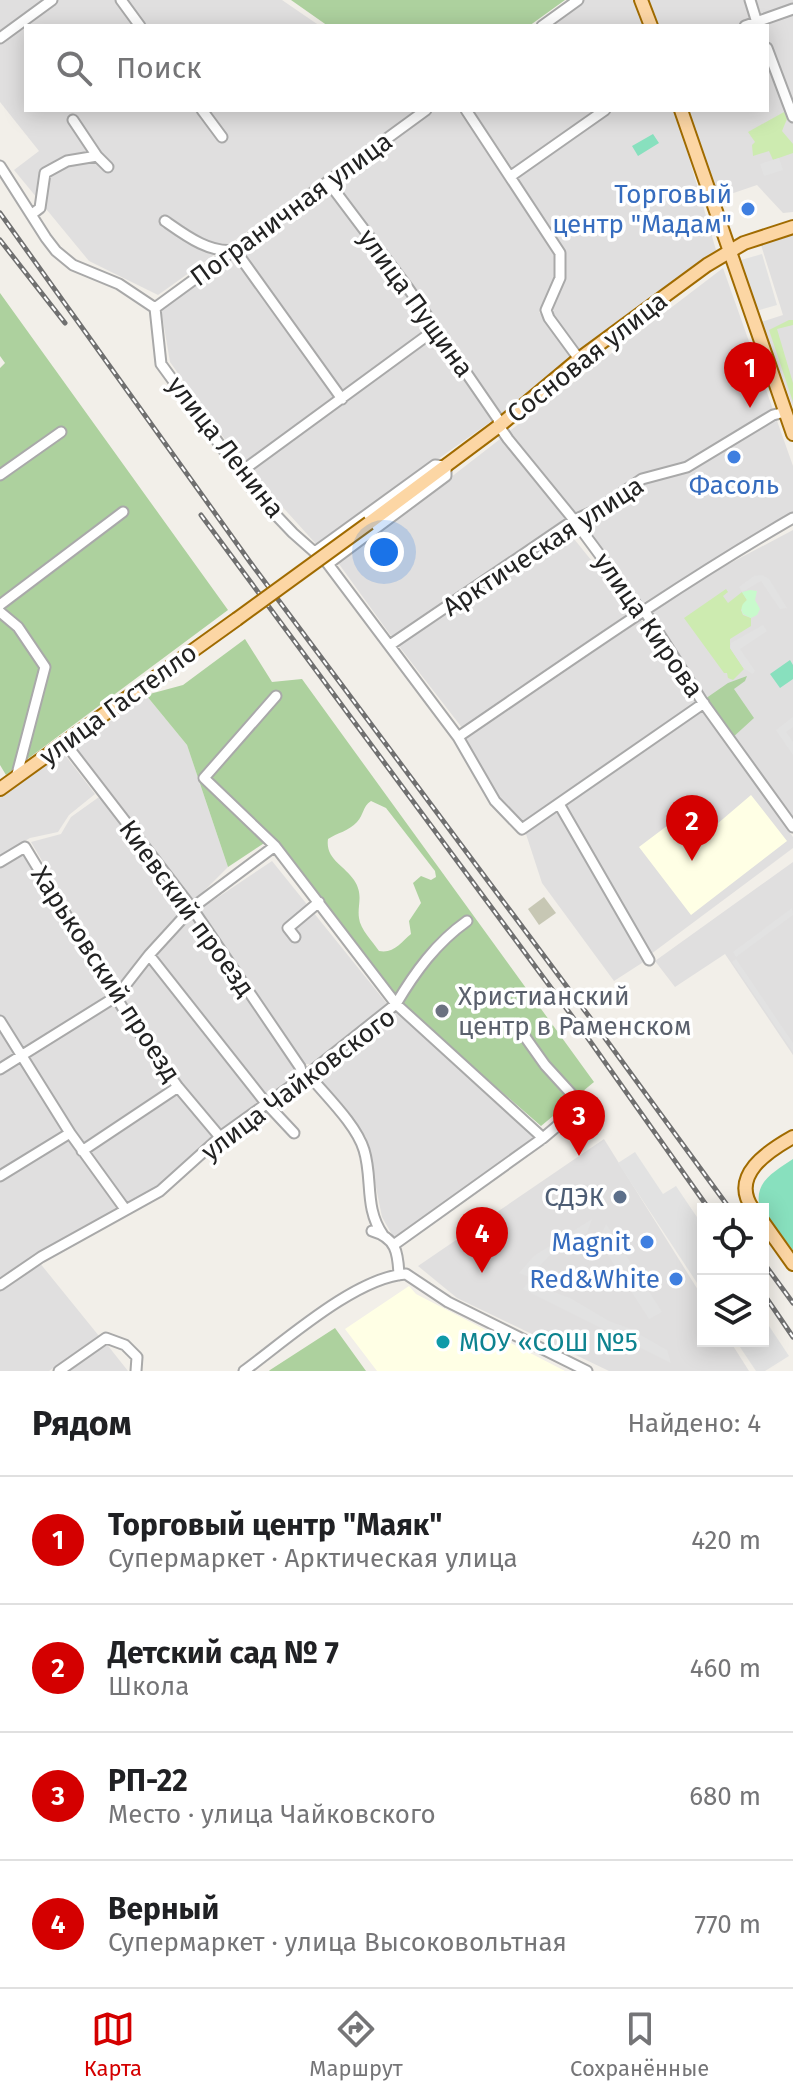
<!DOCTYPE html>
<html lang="ru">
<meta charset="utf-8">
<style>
body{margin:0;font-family:"Fira Sans",sans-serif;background:#f6f6f6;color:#202124}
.controls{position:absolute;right:24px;bottom:24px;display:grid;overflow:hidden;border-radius:0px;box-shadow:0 4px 20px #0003}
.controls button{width:72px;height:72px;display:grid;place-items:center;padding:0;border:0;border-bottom:2px solid #e0e0e0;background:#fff;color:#202124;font:40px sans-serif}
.you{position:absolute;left:384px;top:552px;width:28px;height:28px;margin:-20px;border:6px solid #fff;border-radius:50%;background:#1a73e8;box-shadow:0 0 0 12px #1a73e833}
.badge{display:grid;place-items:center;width:52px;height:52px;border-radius:50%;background:#d40000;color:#fff;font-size:26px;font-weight:700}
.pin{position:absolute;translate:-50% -66px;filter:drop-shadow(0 2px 4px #0008)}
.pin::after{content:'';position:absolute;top:42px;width:28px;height:24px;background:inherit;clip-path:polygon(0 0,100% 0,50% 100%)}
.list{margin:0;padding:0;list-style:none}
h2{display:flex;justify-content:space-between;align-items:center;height:104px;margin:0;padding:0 32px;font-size:34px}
h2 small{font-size:26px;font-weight:400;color:#757577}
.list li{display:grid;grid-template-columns:52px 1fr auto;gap:24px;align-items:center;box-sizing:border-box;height:128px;padding:0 32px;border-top:2px solid #e0e0e0}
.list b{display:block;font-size:30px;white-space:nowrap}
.list p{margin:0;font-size:26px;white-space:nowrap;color:#757577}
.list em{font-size:26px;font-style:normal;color:#757577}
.icon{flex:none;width:44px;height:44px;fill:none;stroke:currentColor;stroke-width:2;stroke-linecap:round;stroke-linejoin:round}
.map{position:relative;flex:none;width:793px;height:1371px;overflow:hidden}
.search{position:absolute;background:#fff;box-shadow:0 4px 20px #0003;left:24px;right:24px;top:24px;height:88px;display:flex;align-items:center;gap:20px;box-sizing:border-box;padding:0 28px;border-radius:0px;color:#757577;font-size:30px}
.sheet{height:616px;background:#fff}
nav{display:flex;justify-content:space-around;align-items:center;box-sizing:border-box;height:112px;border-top:2px solid #e0e0e0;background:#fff;font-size:22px;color:#757577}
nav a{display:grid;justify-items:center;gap:4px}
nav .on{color:#d40000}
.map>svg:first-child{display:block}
</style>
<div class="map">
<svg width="793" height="1371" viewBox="0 0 793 1371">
<rect width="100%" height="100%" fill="#f2efe9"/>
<path fill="#e0dfdf" d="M 0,0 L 46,0 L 0,34 Z
M 59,0 L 282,0 L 320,26 L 26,26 L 26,110 L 418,110 L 158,295 L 89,261 L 14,170 L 39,151 L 0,102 L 0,44 Z
M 582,0 L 635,0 L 644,26 L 547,26 Z
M 646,0 L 744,0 L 751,22 L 739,26 L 656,26 Z
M 756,0 L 793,0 L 793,7 L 763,18 Z
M 793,11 L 793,212 L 783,213 L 757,185 L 716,199 L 684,110 L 767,110 L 767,26 L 752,26 Z
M 433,110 L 458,110 L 544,236 L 557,261 L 556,278 L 547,303 L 539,312 L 575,359 L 502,416 L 336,185 Z
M 473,110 L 600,110 L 513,169 Z
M 614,110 L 675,110 L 716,250 L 579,355 L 549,312 L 561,291 L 566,255 L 515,177 Z
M 327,189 L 429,328 L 345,393 L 242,253 Z
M 793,235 L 793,407 L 761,322 L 783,315 L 761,245 Z
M 234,255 L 338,399 L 244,466 L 170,362 L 161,309 Z
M 723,268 L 793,466 L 793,513 L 643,603 L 604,565 L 507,433 Z
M 435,335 L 493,420 L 317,545 L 249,470 Z
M 504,436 L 568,520 L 394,640 L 339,564 Z
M 566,529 L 634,613 L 463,729 L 398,645 Z
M 793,530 L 793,833 L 649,612 L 723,567 Z
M 639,617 L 697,702 L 517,830 L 463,737 Z
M 146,695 L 187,745 L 228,867 L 194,901 L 74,748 Z
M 703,706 L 793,837 L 793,848 L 651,954 L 562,805 Z
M 62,751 L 95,794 L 69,815 L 58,832 L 30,838 L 0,856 L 0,796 Z
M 99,797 L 185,906 L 117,988 L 31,842 L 61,834 L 71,817 Z
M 558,808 L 645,961 L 614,981 L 542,883 L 525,831 Z
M 25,852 L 108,994 L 25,1049 L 18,1048 L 0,1018 L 0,866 Z
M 272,861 L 388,1005 L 370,1024 L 313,1064 L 303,1064 L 199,910 Z
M 793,862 L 793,1055 L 725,954 L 675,987 L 655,961 Z
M 191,915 L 299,1069 L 298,1076 L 265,1098 L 154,955 Z
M 149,960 L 262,1100 L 220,1130 L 180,1086 L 120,996 Z
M 115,999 L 175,1087 L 82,1148 L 24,1057 Z
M 398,1010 L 539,1139 L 394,1238 L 382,1217 L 366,1137 L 316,1078 L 318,1071 Z
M 0,1026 L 14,1050 L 11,1059 L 0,1065 Z
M 19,1060 L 65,1132 L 0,1173 L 0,1072 Z
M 178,1090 L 216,1137 L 142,1199 L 126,1206 L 87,1152 Z
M 69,1136 L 120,1207 L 39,1254 L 7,1277 L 0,1278 L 0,1179 Z
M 604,1139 L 703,1298 L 703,1341 L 730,1341 L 749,1371 L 609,1371 L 457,1298 L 418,1266 Z
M 39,1262 L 99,1336 L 49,1371 L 0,1371 L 0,1289 Z
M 105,1342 L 128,1371 L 63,1371 Z"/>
<path fill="#ffffe5" d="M 751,795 L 787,841 L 691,915 L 639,847 L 692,807 L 710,830 Z
M 409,1286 L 416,1294 L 565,1371 L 377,1371 L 345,1329 Z"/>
<path fill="#c7c7b4" d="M 544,897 L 556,913 L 539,925 L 528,909 Z"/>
<path fill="#cdebb0" d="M 784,112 L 787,119 L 782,131 L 793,144 L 793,153 L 773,160 L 769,151 L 753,156 L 752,145 L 755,142 L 748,132 Z
M 789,320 L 793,320 L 793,325 L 777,329 L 793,383 L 793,402 L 769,330 Z
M 726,589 L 728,592 L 723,596 L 728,603 L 742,592 L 747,600 L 741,610 L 743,615 L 751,618 L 751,626 L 730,639 L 730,648 L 744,669 L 733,680 L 728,678 L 727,673 L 724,673 L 684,618 Z"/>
<path fill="#add19e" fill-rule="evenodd" d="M 291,0 L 565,0 L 529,26 L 328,26 Z
M 0,293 L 228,610 L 6,775 L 0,765 L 0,368 L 5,363 L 0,356 Z
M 245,639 L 272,682 L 302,679 L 594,1082 L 541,1126 L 401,1004 L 272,838 L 228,867 L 187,745 L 146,695 L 183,685 ZM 371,801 L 386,808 L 435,871 L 436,877 L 431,880 L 421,876 L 413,883 L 421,903 L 409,921 L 411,934 C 401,942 394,954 379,951 C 373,942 360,929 359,918 C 357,905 364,895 354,880 C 345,866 325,859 328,839 C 337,833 349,831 357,822 C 364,815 362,807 371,801 Z
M 747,676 L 745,681 L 734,689 L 754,718 L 731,739 L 702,701 L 728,683 Z
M 335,1328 L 366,1371 L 269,1371 L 270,1370 Z"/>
<path fill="#c8facc" d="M 750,590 L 757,591 L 755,600 L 760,609 L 757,615 L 751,618 L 743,614 C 740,608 742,604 747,600 L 742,592 Z"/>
<path fill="#88e0be" d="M 653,134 L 659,143 L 638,156 L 632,146 Z
M 790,660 L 793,665 L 793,679 L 780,688 L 770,674 Z
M 793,1159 L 793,1250 L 760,1208 C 753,1182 774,1172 793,1159 Z"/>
<path fill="#e2e2e2" d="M 779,158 L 783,170 L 764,176 L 760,164 Z
M 762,254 L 777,305 L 756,311 L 741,260 Z
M 762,575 L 769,579 L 787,608 L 780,609 L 761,581 L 742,592 L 739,587 L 754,576 Z
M 763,625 L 767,631 L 740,649 L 755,671 L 753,674 L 744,669 L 730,648 L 731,643 Z
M 793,717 L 793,727 L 786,732 L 793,742 L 793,755 L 776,730 Z
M 792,908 L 793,915 L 736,957 L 733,952 Z
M 736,959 L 793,1043 L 793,1052 L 732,962 Z
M 635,1152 L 663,1194 L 676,1186 L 703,1226 L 703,1292 L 618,1163 Z
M 592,1219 L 587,1233 L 550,1255 L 529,1277 L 519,1273 L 534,1256 Z
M 606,1224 L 662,1312 L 649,1319 L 599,1241 Z
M 528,1283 L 570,1298 L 609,1321 L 628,1328 L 667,1350 L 671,1363 L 523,1289 Z
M 763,1317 L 789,1356 L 765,1371 L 756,1371 L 736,1341 L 763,1341 Z"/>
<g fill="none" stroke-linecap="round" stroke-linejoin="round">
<g stroke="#a9a9a9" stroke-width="13">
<path id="minor" d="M 121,0 L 140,26
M 750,0 L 758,26
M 542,26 L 578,0
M 745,26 L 793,9
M 0,38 L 52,0
M 767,48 L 793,117
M 202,110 L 222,137
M 466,110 L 560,253 L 560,278 L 546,310 L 549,318 L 579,359
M 73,120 L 97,156 L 108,167
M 0,166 L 46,238 L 56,251 L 73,265 L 119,284 L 155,308
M 511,176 L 605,110
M 329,183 L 408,288 L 498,419 L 499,426 L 508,439 L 574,520 L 639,608 L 644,610 L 702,701 L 793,827
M 32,214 L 40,208 L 45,173 L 67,161 L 97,156
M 165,221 C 185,235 210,254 235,250 L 342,399
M 155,308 L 161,364 L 255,493 L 293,533 L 328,564 L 458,737 L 495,801 L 522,829 L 704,703
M 155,308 L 426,110
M 242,471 L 436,329
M 0,475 L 61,432
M 315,552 L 435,465 L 446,466 L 446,476 L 328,564
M 0,605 L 123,512
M 0,612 L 18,627 L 45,667 L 16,778
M 390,645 L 574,520 L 599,509 L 642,479 L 687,467 L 773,415 L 785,412
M 276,696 L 204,778 L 275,846 L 396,1004 C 415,972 436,943 467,921
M 458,737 C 568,662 677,585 793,518
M 65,743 L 192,908 L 300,1067 L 303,1077
M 559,804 L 649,960
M 0,862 L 25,847 L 127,1015 L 178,1087 L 220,1137
M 295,937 L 288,928 L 319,902
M 149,955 L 265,1102 L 294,1133
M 0,1021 L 70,1133 L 125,1209
M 0,1069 L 117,996 L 149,955 L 192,908 L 275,846
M 308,1074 C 325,1095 356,1124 364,1150 C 373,1179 364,1208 383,1235
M 82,1151 L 178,1087
M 0,1176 L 70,1133
M 372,1231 C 396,1238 398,1252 399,1275
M 395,1244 L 543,1138 L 569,1116 L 577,1100 L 545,1065 L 518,1027
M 0,1285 L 41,1257 L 160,1191 L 220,1137 L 308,1074 L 396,1004 L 543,1138
M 59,1371 L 106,1338 L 125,1345 L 137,1357 L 136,1371
M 244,1371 C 285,1341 356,1277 406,1274 L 448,1302 L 587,1371"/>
</g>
<g stroke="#a06b00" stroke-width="16">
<path id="major" d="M 641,0 L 651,26
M 681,110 L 793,434
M 369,523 L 499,426 L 579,359 L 707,265 L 744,243 L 793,227
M 0,789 L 237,619
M 753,1209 C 729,1176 768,1151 793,1137
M 763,1222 L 793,1264"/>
</g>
<use href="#minor" stroke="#fff" stroke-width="9"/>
<use href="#major" stroke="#fcd6a4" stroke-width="12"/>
<g stroke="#707070" stroke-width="5">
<path id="rail" d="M 0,213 L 250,562 L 591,1019 L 730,1209
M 0,240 L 65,323
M 201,515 L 580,1027 L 709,1209
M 763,1262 L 793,1303
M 763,1293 L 793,1337"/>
</g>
<use href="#rail" stroke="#fff" stroke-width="2" stroke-dasharray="6" stroke-linecap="butt"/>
<g stroke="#a06b00" stroke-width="16" stroke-linecap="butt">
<path id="major-bridge" d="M 237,619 L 369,523"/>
</g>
<use href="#major-bridge" stroke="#fcd6a4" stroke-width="12"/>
</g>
<g fill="#3f7fe0" stroke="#fff" stroke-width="3">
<circle cx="748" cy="209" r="8"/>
<circle cx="734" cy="457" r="8"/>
<circle cx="647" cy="1242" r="8"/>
<circle cx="676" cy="1279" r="8"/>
</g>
<circle fill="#6b7280" stroke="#fff" stroke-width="3" cx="442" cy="1011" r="8"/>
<circle fill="#5c6f8a" stroke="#fff" stroke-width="3" cx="620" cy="1197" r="8"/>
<circle fill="#0f9aa8" stroke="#fff" stroke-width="3" cx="443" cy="1342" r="8"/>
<g text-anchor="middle" stroke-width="7" stroke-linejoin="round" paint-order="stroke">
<g font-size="26" fill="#366cbe" stroke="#fff" text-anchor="end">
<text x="732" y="203">Торговый<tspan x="732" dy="30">центр "Мадам"</tspan></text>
<text x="734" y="494" text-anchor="middle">Фасоль</text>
<text x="631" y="1251">Magnit</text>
<text x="660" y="1288">Red&amp;White</text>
</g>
<g font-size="26" fill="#222" stroke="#fff">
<text transform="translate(291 209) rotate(-36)" y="9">Пограничная улица</text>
<text transform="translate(416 303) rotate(54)" y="9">улица Пущина</text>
<text transform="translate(587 357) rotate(-38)" y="9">Сосновая улица</text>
<text transform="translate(226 447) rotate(52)" y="9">улица Ленина</text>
<text transform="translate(543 546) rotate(-33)" y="9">Арктическая улица</text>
<text transform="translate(649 625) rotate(55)" y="9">улица Кирова</text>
<text transform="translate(118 704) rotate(-36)" y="9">улица Гастелло</text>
<text transform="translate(187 908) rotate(54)" y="9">Киевский проезд</text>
<text transform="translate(106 974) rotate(57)" y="9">Харьковский проезд</text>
<text transform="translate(298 1084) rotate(-37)" y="9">улица Чайковского</text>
</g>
<g font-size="26" fill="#5b616d" stroke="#fff" text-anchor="start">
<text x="458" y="1005">Христианский<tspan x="458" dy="30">центр в Раменском</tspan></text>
</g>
<g font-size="26" fill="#4e5e75" stroke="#fff" text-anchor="end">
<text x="604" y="1206">СДЭК</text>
</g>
<g font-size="26" fill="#0d838f" stroke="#fff" text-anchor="start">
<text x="459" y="1351">МОУ «СОШ №5</text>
</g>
</g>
</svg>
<div class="controls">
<button><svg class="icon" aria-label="locate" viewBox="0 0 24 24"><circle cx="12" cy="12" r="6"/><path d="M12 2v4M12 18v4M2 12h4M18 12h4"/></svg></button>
<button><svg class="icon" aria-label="layers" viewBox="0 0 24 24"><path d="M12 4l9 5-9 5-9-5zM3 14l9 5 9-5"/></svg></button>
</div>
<div class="you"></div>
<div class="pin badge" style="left:750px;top:408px">1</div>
<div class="pin badge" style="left:692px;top:861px">2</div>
<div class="pin badge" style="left:579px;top:1156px">3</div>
<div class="pin badge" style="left:482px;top:1273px">4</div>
<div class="search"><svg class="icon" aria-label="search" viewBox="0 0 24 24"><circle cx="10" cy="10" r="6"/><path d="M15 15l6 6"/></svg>Поиск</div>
</div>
<section class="sheet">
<h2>Рядом<small>Найдено: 4</small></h2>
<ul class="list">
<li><span class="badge">1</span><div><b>Торговый центр &quot;Маяк&quot;</b><p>Супермаркет · Арктическая улица</p></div><em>420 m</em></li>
<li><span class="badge">2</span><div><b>Детский сад № 7</b><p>Школа</p></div><em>460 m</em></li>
<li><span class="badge">3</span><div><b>РП-22</b><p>Место · улица Чайковского</p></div><em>680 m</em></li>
<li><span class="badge">4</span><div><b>Верный</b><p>Супермаркет · улица Высоковольтная</p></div><em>770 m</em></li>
</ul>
</section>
<nav>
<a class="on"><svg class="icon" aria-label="map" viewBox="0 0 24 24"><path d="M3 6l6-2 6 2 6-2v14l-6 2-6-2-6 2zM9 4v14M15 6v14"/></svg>Карта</a>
<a><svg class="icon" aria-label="directions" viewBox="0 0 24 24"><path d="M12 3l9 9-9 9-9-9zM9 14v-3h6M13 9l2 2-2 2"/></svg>Маршрут</a>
<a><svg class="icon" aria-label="saved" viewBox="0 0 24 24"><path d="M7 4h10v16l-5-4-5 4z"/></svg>Сохранённые</a>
</nav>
